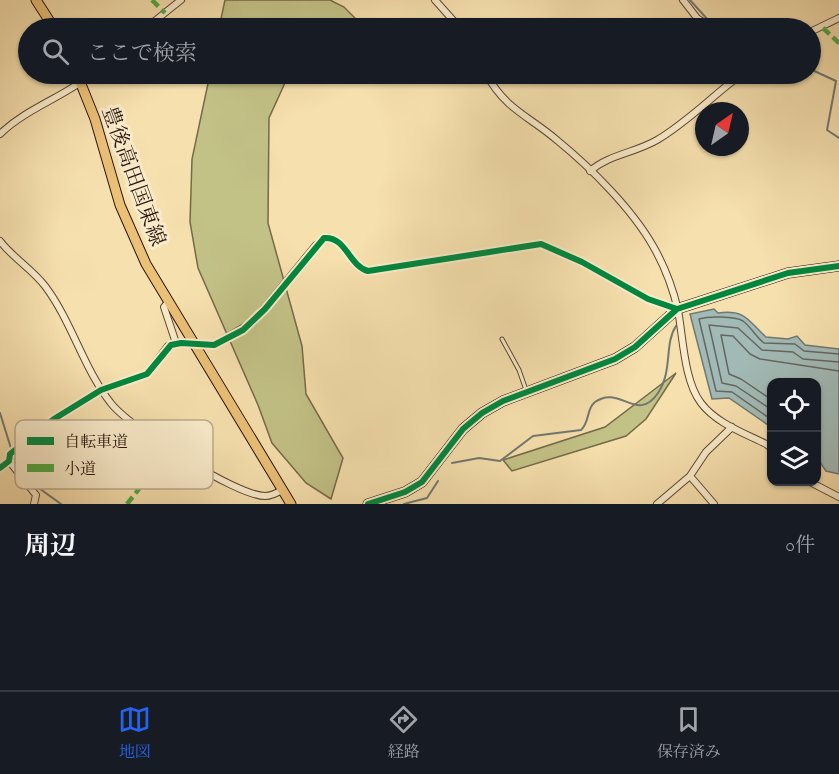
<!DOCTYPE html>
<html lang="ja">
<meta charset="utf-8">
<style>
body{margin:0;font-family:"IM FELL English","Noto Serif JP",serif;background:#242831;color:#f1f3f6}
.controls{position:absolute;right:18px;bottom:18px;display:grid;overflow:hidden;border-radius:12px;box-shadow:0 2px 4px #0004}
.controls button{width:54px;height:54px;display:grid;place-items:center;padding:0;border:0;border-bottom:2px solid #363941;background:#171b24;color:#f1f3f6;font:30px sans-serif}
.compass{position:absolute;left:695px;top:102px;width:54px;height:54px;border-radius:50%;background:#171b24;box-shadow:0 2px 4px #0004;rotate:34deg}
.list{margin:0;padding:0;list-style:none}
h2{display:flex;justify-content:space-between;align-items:center;height:78px;margin:0;padding:0 24px;font-size:26px}
h2 small{font-size:20px;font-weight:400;color:#9ea1a6}
.icon{flex:none;width:33px;height:33px;fill:none;stroke:currentColor;stroke-width:2;stroke-linecap:round;stroke-linejoin:round}
.map{position:relative;flex:none;width:839px;height:504px;overflow:hidden}
.search{position:absolute;background:#171b24;box-shadow:0 2px 4px #0004;left:18px;right:18px;top:18px;height:66px;display:flex;align-items:center;gap:15px;box-sizing:border-box;padding:0 21px;border-radius:33px;color:#9ea1a6;font-size:22px}
.sheet{height:186px;background:#171b24}
nav{display:flex;justify-content:space-around;align-items:center;box-sizing:border-box;height:84px;border-top:2px solid #363941;background:#171b24;font-size:16px;color:#9ea1a6}
nav a{display:grid;justify-items:center;gap:3px}
nav .on{color:#2563eb}
.map>svg:first-child{display:block}
</style>
<div class="map">
<svg width="839" height="504" viewBox="0 0 839 504">
<rect width="100%" height="100%" fill="#f6e0ae"/>
<filter id="stains"><feTurbulence type="fractalNoise" baseFrequency=".00333" numOctaves="4"/><feColorMatrix values="0 0 0 0 .2 0 0 0 0 .09 0 0 0 0 .02 0 0 0 .5 -.17"/></filter>
<radialGradient id="worn" r=".72"><stop offset=".6" stop-color="#630" stop-opacity="0"/><stop offset="1" stop-color="#630" stop-opacity=".3"/></radialGradient>
<path fill="#c2c186" stroke="#756a49" stroke-width="1.5" d="M 225,0 L 330,0 L 344,7 L 365,28 L 219,28 Z
M 210,74 L 289,74 L 269,118 L 268,223 L 302,346 L 306,394 L 343,458 L 331,499 L 306,483 L 272,443 L 258,405 L 198,268 L 190,222 L 192,159 Z
M 676,373 L 646,419 L 626,436 L 512,471 L 503,460 L 605,427 Z"/>
<path fill="#a2bab6" stroke="#717872" stroke-width="1.5" d="M 714,309 L 718,313 C 746,309 748,321 766,337 L 788,339 L 797,336 L 805,345 L 839,349 L 839,474 L 826,471 L 817,458 L 816,382 L 772,382 L 771,427 L 729,398 L 712,399 L 690,314 Z"/>
<g fill="none" stroke-linecap="round" stroke-linejoin="round">
<path stroke="#656761" stroke-width="1.5" d="M 772,400 L 741,379 L 729,374 L 721,335 L 733,336 L 750,354 L 760,359 L 839,371
M 772,410 L 736,386 L 722,383 L 709,325 L 738,328 L 762,350 L 793,352 L 803,359 L 839,362
M 772,420 L 732,392 L 716,391 L 699,319 C 708,316 735,316 743,321 C 751,327 756,337 764,343 L 795,344 L 804,351 L 839,354"/>
<path stroke="#717872" stroke-width="2" d="M 690,0 L 709,21 L 725,28
M 810,69 L 836,81 L 827,130 L 839,138
M 0,413 L 14,458 L 36,486 L 61,504
M 452,463 L 479,458 L 500,461 L 533,436 L 581,430 C 590,422 586,409 595,402 C 620,384 637,424 658,393 C 673,371 664,344 676,326
M 404,504 L 427,498 L 438,481"/>
<g stroke="#5c4734" stroke-width="5">
<path id="lane" d="M 502,339 L 519,370 L 526,390"/>
</g>
<g stroke="#5c4734" stroke-width="8">
<path id="street" d="M 435,0 L 460,28
M 683,0 L 697,18 L 712,28
M 146,28 L 181,0
M 810,32 L 839,18
M 486,74 C 507,111 528,115 558,141 C 591,168 632,209 653,246 C 664,265 673,289 678,310 C 683,337 684,381 701,403 C 716,423 744,433 766,444 L 772,449
M 0,134 C 27,108 64,97 92,74
M 590,171 C 610,154 635,153 657,140 C 689,121 713,95 742,74
M 0,241 C 13,258 32,269 45,286 C 72,322 83,367 110,402 C 127,426 236,496 265,496 C 271,496 277,493 282,490
M 168,302 L 164,307 L 176,343
M 209,345 L 214,345 L 253,322 L 316,245 L 328,237 C 347,242 350,266 368,271 L 541,244 L 582,262 L 648,299 L 677,309
M 9,461 L 36,495 L 34,504
M 0,468 L 9,461 L 10,454 L 54,419 L 101,390 L 147,374 L 168,346 L 181,343
M 690,476 L 714,504
M 810,482 L 839,497
M 657,504 L 690,476 L 706,452 L 732,427"/>
</g>
<g stroke="#28140c" stroke-width="11">
<path id="secondary" d="M 368,504 L 405,492 L 422,482 L 463,429 L 482,413 L 503,401 L 615,359 L 635,347 L 677,309 L 788,273 L 839,266"/>
</g>
<g stroke="#28140c" stroke-width="11">
<path id="primary" d="M 36,0 L 54,28
M 77,74 L 95,119 L 120,205 L 146,264 L 291,504"/>
</g>
<use href="#lane" stroke="#f9ebca" stroke-width="3"/>
<use href="#street" stroke="#f9ebca" stroke-width="6"/>
<use href="#secondary" stroke="#f9ebca" stroke-width="9"/>
<use href="#primary" stroke="#ebc077" stroke-width="9"/>
<g stroke="#5c4734" stroke-width="8" stroke-linecap="butt">
<path id="street-bridge" d="M 181,343 L 209,345"/>
</g>
<use href="#street-bridge" stroke="#f9ebca" stroke-width="6"/>
<path stroke="#53a841" stroke-width="4.5" stroke-dasharray="9 4.5" stroke-linecap="butt" d="M 152,0 L 165,13
M 823,28 L 839,43
M 127,504 L 171,449"/>
<g stroke="#f9ebca" stroke-width="10">
<path id="cycleway" d="M 0,468 L 9,461 L 10,454 L 54,419 L 101,390 L 147,374 L 171,345 L 181,343 L 214,345 L 243,330 L 265,309 L 324,238 C 346,236 349,266 368,271 L 541,244 L 582,262 L 648,299 L 677,309
M 368,504 L 405,492 L 422,482 L 463,429 L 482,413 L 503,401 L 615,359 L 635,347 L 677,309 L 788,273 L 839,266"/>
</g>
<use href="#cycleway" stroke="#00873e" stroke-width="6"/>
</g>
<g text-anchor="middle" stroke-width="6" stroke-linejoin="round" paint-order="stroke">
<g font-size="21" fill="#28140c" stroke="#f9ebca">
<text transform="translate(134 176) rotate(70)" y="7">豊後高田国東線</text>
</g>
</g>
<rect x="15" y="420" width="198" height="69" rx="9" fill="#f9ebca" stroke="#baaa91" stroke-width="1.5"/>
<rect x="27" y="437" width="27" height="8" fill="#00873e"/>
<rect x="27" y="464" width="27" height="8" fill="#53a841"/>
<g font-size="16" fill="#28140c">
<text x="64" y="447">自転車道</text>
<text x="64" y="474">小道</text>
</g>
<rect width="100%" height="100%" filter="url(#stains)"/>
<rect width="100%" height="100%" fill="url(#worn)"/>
</svg>
<div class="controls">
<button><svg class="icon" aria-label="locate" viewBox="0 0 24 24"><circle cx="12" cy="12" r="6"/><path d="M12 2v4M12 18v4M2 12h4M18 12h4"/></svg></button>
<button><svg class="icon" aria-label="layers" viewBox="0 0 24 24"><path d="M12 4l9 5-9 5-9-5zM3 14l9 5 9-5"/></svg></button>
</div>
<svg class="compass" viewBox="-18 -18 36 36"><path d="M0-13l5 13h-10z" fill="#e53935"/><path d="M0 13l5-13h-10z" fill="#9ea1a6"/></svg>
<div class="search"><svg class="icon" aria-label="search" viewBox="0 0 24 24"><circle cx="10" cy="10" r="6"/><path d="M15 15l6 6"/></svg>ここで検索</div>
</div>
<section class="sheet">
<h2>周辺<small>0件</small></h2>
<ul class="list">
</ul>
</section>
<nav>
<a class="on"><svg class="icon" aria-label="map" viewBox="0 0 24 24"><path d="M3 6l6-2 6 2 6-2v14l-6 2-6-2-6 2zM9 4v14M15 6v14"/></svg>地図</a>
<a><svg class="icon" aria-label="directions" viewBox="0 0 24 24"><path d="M12 3l9 9-9 9-9-9zM9 14v-3h6M13 9l2 2-2 2"/></svg>経路</a>
<a><svg class="icon" aria-label="saved" viewBox="0 0 24 24"><path d="M7 4h10v16l-5-4-5 4z"/></svg>保存済み</a>
</nav>
